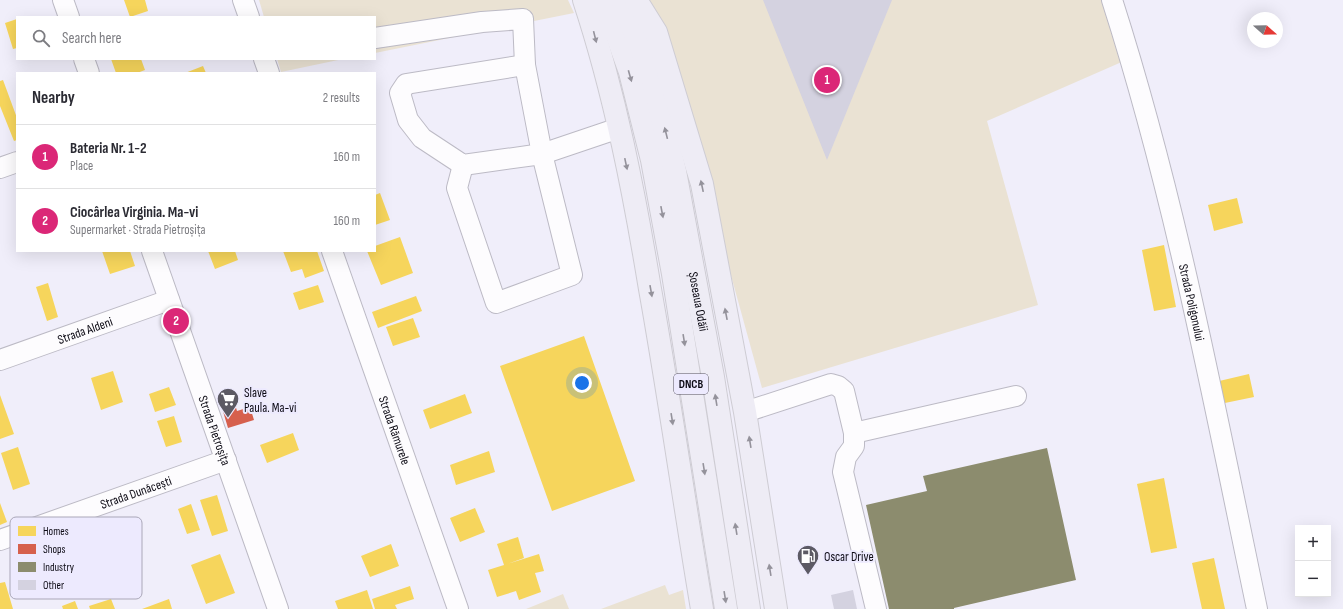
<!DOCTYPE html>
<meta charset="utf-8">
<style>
body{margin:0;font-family:"Sofia Sans Condensed",sans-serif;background:#f7f7f7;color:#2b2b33}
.controls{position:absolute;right:12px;bottom:12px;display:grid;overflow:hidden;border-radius:0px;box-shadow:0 4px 16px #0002}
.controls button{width:36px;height:36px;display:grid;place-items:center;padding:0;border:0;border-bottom:1px solid #e1e1e2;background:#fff;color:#2b2b33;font:20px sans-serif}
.compass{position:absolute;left:1247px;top:12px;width:36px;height:36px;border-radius:50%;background:#fff;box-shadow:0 4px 16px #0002;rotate:110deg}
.you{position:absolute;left:582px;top:383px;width:14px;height:14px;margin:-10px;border:3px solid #fff;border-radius:50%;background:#1a73e8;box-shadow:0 0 0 6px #1a73e833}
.badge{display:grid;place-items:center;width:26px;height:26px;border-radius:50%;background:#db2777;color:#fff;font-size:13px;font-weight:700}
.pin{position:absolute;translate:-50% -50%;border:2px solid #fff;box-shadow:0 1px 4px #0006}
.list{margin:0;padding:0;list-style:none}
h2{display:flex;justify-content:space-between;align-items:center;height:52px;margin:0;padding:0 16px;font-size:17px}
h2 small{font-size:13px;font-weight:400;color:#7c7c81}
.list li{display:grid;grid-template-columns:26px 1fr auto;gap:12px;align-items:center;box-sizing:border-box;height:64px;padding:0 16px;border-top:1px solid #e1e1e2}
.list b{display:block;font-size:15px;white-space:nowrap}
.list p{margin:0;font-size:13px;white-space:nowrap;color:#7c7c81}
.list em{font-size:13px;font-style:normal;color:#7c7c81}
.icon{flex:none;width:22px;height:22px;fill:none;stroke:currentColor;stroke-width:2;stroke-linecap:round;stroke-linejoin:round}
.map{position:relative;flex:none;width:1343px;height:609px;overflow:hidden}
.search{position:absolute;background:#fff;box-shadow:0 4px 16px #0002;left:16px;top:16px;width:360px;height:44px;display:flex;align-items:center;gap:10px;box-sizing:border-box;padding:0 14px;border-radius:0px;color:#7c7c81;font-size:15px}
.panel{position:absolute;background:#fff;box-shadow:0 4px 16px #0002;left:16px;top:72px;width:360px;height:180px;border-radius:0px}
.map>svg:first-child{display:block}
</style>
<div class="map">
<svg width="1343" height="609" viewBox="0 0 1343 609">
<rect width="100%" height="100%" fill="#f0eefa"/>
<path fill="#eae2d3" d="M 259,0 L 568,0 L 574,13 L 375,53 L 375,17 L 264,17 Z
M 646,0 L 1105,0 L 1124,61 L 987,121 L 1038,305 L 762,388 L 713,210 Z
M 277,59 L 343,59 L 281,72 Z
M 665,585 L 669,595 L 683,590 L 686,609 L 601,609 Z
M 563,594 L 569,609 L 526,609 Z"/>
<path fill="#f6d55c" d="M 124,0 L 145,0 L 148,11 L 130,17 Z
M 17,19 L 17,48 L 13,49 L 5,23 Z
M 111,59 L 141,59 L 145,70 L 137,73 L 116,73 Z
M 203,66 L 206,73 L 185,73 Z
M 3,80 L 17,118 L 17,140 L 14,141 L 0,106 L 0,81 Z
M 380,193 L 390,220 L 375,225 L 375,195 Z
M 1237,198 L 1243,223 L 1214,231 L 1208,205 Z
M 400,237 L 413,273 L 381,285 L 367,251 L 375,251 L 375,246 Z
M 1164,245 L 1176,307 L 1154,311 L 1142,250 Z
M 102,251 L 130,251 L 135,266 L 110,274 Z
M 208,251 L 235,251 L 238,260 L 215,269 Z
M 283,251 L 317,251 L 324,271 L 305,278 L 302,269 L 291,272 Z
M 48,283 L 58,317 L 47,321 L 36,287 Z
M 318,285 L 324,302 L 299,310 L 293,293 Z
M 416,296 L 422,311 L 378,328 L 372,312 Z
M 413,318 L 420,337 L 393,346 L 386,327 Z
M 584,336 L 635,481 L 552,511 L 500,366 Z
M 113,371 L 123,402 L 101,410 L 91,378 Z
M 1249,374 L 1254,397 L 1220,404 L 1215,382 Z
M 169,387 L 176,405 L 155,412 L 149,394 Z
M 465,394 L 472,413 L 430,429 L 423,410 Z
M 0,395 L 14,434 L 0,439 Z
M 174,416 L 182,442 L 166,447 L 157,421 Z
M 293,433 L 299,450 L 267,463 L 260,445 Z
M 18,447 L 30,484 L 13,490 L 1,453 Z
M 489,451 L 495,472 L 456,485 L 450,465 Z
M 1164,478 L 1177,548 L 1151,553 L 1137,484 Z
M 217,495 L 228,531 L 212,536 L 200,500 Z
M 0,503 L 7,522 L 0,525 Z
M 191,504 L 200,530 L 187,534 L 178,509 Z
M 475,508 L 485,532 L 460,542 L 450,518 Z
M 518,537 L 524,558 L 507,564 L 539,554 L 544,571 L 535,573 L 541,592 L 519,600 L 516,591 L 497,597 L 488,570 L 504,565 L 497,544 Z
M 391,544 L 399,566 L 370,577 L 361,556 Z
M 220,554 L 235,593 L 206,604 L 191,565 Z
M 1214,558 L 1225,609 L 1202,609 L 1192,563 Z
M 5,582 L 13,609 L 0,609 L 0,583 Z
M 410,586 L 414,599 L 395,605 L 397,609 L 375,609 L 372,599 Z
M 367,590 L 373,609 L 338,609 L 335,601 Z
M 111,599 L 115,609 L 90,609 L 89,606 Z
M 169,599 L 172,609 L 142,609 Z
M 75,601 L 78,609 L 63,609 L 62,606 Z"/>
<path fill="#d6604d" d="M 232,394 L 237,411 L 250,407 L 254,420 L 228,428 L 219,398 Z"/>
<path fill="#8c8c6e" d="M 1047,448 L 1076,580 L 954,608 L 954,609 L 889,609 L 866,505 L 927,491 L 923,476 Z"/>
<path fill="#d4d2e0" d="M 763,0 L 892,0 L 827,160 Z
M 853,590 L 857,609 L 834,609 L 831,595 Z"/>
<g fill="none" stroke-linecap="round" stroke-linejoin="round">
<g stroke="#bcbac5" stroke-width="22">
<g id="minor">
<path d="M 63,0 L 69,17"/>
<path d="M 243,0 L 249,17"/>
<path id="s1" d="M 1112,0 C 1176,199 1214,404 1257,609"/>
<path d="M 375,38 L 482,22 L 523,19 L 525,65 L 542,154 L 572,275 L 496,303 L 457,188 L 463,165"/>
<path d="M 84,59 L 89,73"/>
<path d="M 264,59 L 269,73"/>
<path d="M 525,65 L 406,84 L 400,93 L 408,120 L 422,138 L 463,165 L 542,154 L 619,128"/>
<path d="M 0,168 L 17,162"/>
<path id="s2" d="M 152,251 L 278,609"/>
<path id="s3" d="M 332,251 L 458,609"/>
<path id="s4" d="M 0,360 L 169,300"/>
<path d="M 745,412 L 831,384 L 838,386 L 844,391 L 854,433"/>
<path id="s5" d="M 0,540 L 226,460"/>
<path d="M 876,609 L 843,472 L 846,457 L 854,446 L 854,433 L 1016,396"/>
</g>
</g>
<g stroke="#ceccd3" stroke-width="24">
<g id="major">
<path d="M 584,0 C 615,94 634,192 650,289 C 669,395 684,502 702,609"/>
<path d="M 604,0 L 630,72 L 652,160 L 673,274 L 726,609"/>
<path id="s6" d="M 622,0 L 653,81 L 675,171 L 713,377 L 749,609"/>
<path d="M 636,0 L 656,32 L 702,184 L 745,412 L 776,609"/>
</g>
</g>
<use href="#minor" stroke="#fdfcfe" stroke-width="20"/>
<use href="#major" stroke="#eeecf5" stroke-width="22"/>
</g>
<defs><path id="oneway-solid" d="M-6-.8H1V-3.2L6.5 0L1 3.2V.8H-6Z"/></defs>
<g fill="#94929b">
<use href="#oneway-solid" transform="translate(595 37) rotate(76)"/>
<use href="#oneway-solid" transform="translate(630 76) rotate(74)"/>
<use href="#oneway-solid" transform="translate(666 133) rotate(-104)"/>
<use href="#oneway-solid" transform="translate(626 164) rotate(78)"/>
<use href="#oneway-solid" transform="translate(702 186) rotate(-102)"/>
<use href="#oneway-solid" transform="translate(662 212) rotate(79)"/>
<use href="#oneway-solid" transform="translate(651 291) rotate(80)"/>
<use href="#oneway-solid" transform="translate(726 314) rotate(-101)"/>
<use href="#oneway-solid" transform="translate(684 340) rotate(81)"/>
<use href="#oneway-solid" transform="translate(716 400) rotate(-99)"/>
<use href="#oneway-solid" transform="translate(672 419) rotate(81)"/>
<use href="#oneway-solid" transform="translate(750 442) rotate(-99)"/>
<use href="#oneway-solid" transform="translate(704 469) rotate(81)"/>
<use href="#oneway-solid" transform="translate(736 529) rotate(-99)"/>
<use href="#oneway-solid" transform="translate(770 570) rotate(-99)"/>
<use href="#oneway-solid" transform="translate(725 597) rotate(81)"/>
</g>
<defs>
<g id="supermarket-pin" transform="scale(1.15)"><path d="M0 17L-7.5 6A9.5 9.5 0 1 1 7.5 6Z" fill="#5c5a64" stroke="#edeafe"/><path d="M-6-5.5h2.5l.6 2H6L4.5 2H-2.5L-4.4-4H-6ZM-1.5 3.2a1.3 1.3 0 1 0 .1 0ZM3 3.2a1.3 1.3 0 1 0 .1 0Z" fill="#fff"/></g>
<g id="fuel-pin" transform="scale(1.15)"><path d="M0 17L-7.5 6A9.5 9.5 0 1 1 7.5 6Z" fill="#5c5a64" stroke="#edeafe"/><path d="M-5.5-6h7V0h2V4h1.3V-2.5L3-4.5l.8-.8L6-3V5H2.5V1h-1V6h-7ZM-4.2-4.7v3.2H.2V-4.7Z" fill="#fff"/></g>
</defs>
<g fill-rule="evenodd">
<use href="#supermarket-pin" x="228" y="399"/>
<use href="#fuel-pin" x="808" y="556"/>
</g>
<g text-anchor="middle" stroke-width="4" stroke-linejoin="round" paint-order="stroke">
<rect fill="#edeafe" stroke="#504d5a" stroke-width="1" x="674" y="374" width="34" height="20" rx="3"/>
<g font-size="12" font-weight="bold" fill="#0c0a14">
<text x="691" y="388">DNCB</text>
</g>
<g font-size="13" fill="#0c0a14" stroke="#edeafe">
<text dy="5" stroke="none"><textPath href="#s6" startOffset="312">Șoseaua Odăii</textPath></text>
<text dy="5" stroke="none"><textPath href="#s1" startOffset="313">Strada Poligonului</textPath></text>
<text dy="5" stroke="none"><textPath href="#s4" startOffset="90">Strada Aldeni</textPath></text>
<text dy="5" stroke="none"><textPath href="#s2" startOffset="190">Strada Pietroșița</textPath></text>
<text dy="5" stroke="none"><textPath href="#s3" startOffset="190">Strada Rămurele</textPath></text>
<text dy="5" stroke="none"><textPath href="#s5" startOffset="144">Strada Dunăcești</textPath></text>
</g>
<g font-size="13" fill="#0c0a14" stroke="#edeafe" text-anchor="start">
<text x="244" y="397">Slave<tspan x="244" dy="15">Paula. Ma-vi</tspan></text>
<text x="824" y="561">Oscar Drive</text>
</g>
</g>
<rect x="10" y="517" width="132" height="82" rx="6" fill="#edeafe" stroke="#aaa7b8" stroke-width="1"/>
<rect x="18" y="526" width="18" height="10" fill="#f6d55c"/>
<rect x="18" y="544" width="18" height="10" fill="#d6604d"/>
<rect x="18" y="562" width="18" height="10" fill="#8c8c6e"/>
<rect x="18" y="580" width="18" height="10" fill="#d4d2e0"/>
<g font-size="11" fill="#0c0a14">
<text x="43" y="535">Homes</text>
<text x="43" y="553">Shops</text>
<text x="43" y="571">Industry</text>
<text x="43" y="589">Other</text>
</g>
</svg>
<div class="controls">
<button>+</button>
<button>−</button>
</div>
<svg class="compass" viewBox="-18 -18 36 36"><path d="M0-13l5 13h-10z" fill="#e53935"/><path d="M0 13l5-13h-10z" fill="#7c7c81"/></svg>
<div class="you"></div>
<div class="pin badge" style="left:827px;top:80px">1</div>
<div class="pin badge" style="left:176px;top:321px">2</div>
<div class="search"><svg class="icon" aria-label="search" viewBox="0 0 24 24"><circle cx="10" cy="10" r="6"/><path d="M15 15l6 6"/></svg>Search here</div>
<section class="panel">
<h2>Nearby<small>2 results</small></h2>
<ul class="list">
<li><span class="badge">1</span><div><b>Bateria Nr. 1-2</b><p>Place</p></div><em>160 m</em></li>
<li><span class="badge">2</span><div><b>Ciocârlea Virginia. Ma-vi</b><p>Supermarket · Strada Pietroșița</p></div><em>160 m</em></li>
</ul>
</section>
</div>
